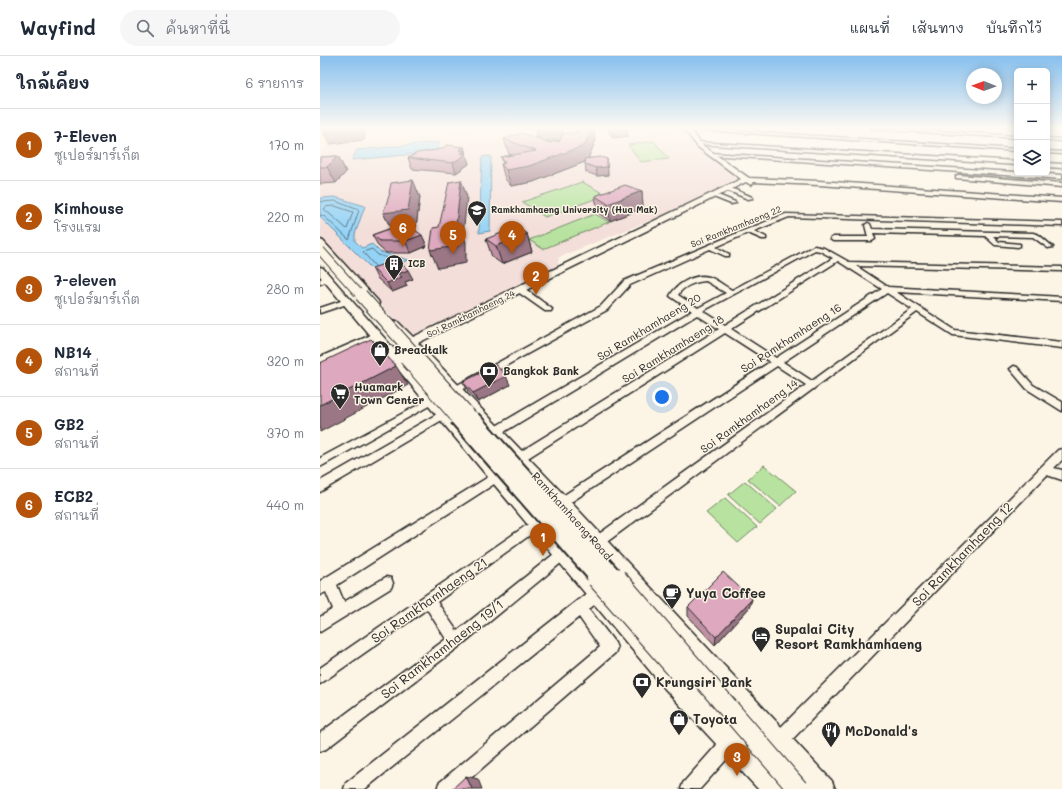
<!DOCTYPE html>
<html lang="th">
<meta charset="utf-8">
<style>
body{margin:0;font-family:Mali,"Playpen Sans Thai",sans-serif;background:#f6f6f7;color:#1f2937}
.controls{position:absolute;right:12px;top:12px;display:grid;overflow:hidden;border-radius:6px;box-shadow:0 2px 10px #0003}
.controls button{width:36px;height:36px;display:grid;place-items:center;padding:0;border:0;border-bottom:1px solid #e0e1e3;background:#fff;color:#1f2937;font:20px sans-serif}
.compass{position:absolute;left:646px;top:12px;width:36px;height:36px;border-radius:50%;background:#fff;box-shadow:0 2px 10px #0003;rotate:271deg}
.you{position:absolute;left:342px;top:341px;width:14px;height:14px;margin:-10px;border:3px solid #fff;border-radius:50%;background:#1a73e8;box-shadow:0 0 0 6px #1a73e833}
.badge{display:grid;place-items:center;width:26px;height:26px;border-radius:50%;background:#b45309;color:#fff;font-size:13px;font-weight:700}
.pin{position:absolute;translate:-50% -33px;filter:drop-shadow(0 1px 2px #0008)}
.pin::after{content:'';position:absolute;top:21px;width:14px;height:12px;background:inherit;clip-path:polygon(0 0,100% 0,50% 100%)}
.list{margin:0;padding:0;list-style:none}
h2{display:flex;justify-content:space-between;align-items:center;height:52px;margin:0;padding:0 16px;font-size:17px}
h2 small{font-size:13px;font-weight:400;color:#747a83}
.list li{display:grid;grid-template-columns:26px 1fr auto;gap:12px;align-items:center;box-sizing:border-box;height:72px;padding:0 16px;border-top:1px solid #e0e1e3}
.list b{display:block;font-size:15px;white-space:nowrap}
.list p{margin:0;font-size:13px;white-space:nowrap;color:#747a83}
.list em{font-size:13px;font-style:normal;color:#747a83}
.icon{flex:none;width:22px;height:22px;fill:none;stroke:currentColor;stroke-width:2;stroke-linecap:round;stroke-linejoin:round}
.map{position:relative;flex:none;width:742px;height:733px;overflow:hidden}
header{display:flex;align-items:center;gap:24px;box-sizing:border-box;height:56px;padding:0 20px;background:#fff;border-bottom:1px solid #e0e1e3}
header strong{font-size:19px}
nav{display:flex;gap:22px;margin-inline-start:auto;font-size:14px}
.search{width:280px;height:36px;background:#f6f6f7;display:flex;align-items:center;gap:10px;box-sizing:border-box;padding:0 14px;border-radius:22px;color:#747a83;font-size:15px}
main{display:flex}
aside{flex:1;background:#fff}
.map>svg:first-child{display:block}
</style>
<header>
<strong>Wayfind</strong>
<div class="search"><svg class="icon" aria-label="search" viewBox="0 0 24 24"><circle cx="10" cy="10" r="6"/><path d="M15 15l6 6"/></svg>ค้นหาที่นี่</div>
<nav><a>แผนที่</a><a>เส้นทาง</a><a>บันทึกไว้</a></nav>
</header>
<main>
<aside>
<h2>ใกล้เคียง<small>6 รายการ</small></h2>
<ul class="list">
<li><span class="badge">1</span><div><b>7-Eleven</b><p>ซูเปอร์มาร์เก็ต</p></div><em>170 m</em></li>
<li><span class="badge">2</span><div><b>Kimhouse</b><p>โรงแรม</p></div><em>220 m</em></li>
<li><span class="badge">3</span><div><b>7-eleven</b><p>ซูเปอร์มาร์เก็ต</p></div><em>280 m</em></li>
<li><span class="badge">4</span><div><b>NB14</b><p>สถานที่</p></div><em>320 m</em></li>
<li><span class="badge">5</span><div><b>GB2</b><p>สถานที่</p></div><em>370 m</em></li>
<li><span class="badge">6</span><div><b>ECB2</b><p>สถานที่</p></div><em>440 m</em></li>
</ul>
</aside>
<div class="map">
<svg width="742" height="733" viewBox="0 0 742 733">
<rect width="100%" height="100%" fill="#fcf5e5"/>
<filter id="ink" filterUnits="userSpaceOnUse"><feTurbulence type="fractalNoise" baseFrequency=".025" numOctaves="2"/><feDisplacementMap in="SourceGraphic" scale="8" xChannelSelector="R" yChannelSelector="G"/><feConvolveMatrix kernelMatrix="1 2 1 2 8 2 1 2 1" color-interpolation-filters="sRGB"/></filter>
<g filter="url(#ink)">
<path fill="#f3ded9" d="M 0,73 L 363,73 L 378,90 L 419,122 L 341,160 L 239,201 L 237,212 L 91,282 L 0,182 L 0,97 L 5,92 L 7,82 L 0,79 Z"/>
<path fill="#b7e29f" stroke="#718665" d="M 334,85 L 349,103 L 321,106 L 308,89 Z
M 262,126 L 286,139 L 225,161 L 202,146 Z
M 275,158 L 289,166 L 223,193 L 209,184 Z
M 444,409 L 476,435 L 460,450 L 428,423 Z
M 425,425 L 457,453 L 440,468 L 408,439 Z
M 405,442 L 437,471 L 418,487 L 386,457 Z"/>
<path fill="#95d3f6" stroke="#6b90a5" d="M 119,86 L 117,96 L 32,104 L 37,94 Z
M 171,100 L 170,175 L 159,177 L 162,101 Z
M 15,141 L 45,150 L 35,178 L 35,185 L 42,192 L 52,188 L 60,196 L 89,204 L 55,216 L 0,161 L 0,142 Z"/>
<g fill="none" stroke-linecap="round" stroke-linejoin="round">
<path stroke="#556e7c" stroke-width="1" d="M 0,146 L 15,145 L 39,154 L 29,184 L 4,160 L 0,159
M 15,150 L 33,156 L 27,173 L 4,153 L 6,151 Z
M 55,210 L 43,196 L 52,193 L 58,199 L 71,203 L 72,206 L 69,207"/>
<g stroke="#2b2b2b" stroke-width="3">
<path id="minor" d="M 365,73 L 393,73 L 697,93 L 697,95 Z
M 551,73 L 582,73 L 697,80 L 697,82 Z
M 727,82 L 742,83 L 742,85 L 727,84 Z
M 375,86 L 697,105 L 697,109 L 377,88 Z
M 727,95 L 742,96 L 742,98 L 727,97 Z
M 391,97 L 742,119 L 742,123 L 389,99 Z
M 727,107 L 742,108 L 742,112 L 727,111 Z
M 638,119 L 742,127 L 742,131 L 636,122 L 636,120 Z
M 406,130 L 432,141 L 433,142 L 428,143 L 404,133 L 403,132 Z
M 393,137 L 415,146 L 416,147 L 411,148 L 391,140 L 391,138 Z
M 466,158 L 742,166 L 742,170 L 469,161 L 434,175 L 446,181 L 446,183 L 442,183 L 428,177 L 396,191 L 409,198 L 409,200 L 405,200 L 390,193 L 310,229 L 287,254 L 138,336 L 132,336 L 130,334 L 132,332 L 281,250 L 304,225 L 415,178 Z
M 548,167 L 550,168 L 552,173 L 713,177 L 719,179 L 733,191 L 728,192 L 713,181 L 673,180 L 679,186 L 700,188 L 700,190 L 698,191 L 675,189 L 665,180 L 553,177 L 555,183 L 552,185 L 513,185 L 510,183 L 513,181 L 548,181 L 545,169 Z
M 494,190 L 504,192 L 529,206 L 742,211 L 742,215 L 536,210 L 568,231 L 742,241 L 742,245 L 576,236 L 635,274 L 742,286 L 742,292 L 633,279 L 597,256 L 280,491 L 276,493 L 272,491 L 270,487 L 272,483 L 486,329 L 457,310 L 242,452 L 238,451 L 236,447 L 238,443 L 450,306 L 405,277 L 203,405 L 199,406 L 195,405 L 194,402 L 195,399 L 399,273 L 377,259 L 179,379 L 171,379 L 170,376 L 171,373 L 372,255 L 350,240 C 356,228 375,217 389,221 C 396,223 404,230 412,234 ZM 495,194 L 500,195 L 513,202 L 405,269 L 383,255 ZM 518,205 L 562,233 L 456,302 L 411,273 ZM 386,225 L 406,237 L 378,252 L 358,239 C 363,230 375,226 386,225 ZM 567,237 L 592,253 L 492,325 L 463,306 Z
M 5,221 L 12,223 L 0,228 L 0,223 Z
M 198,232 L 204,232 L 232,253 L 231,255 L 225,255 L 198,236 Z
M 27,243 L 30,243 L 30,247 L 0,257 L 0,252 Z
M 56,277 L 60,280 L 59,282 L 0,307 L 0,301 Z
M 694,310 L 697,311 L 713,329 L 742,346 L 742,355 L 707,333 L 690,313 Z
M 113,341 L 118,344 L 116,346 L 0,411 L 0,402 Z
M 124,354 L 127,355 L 129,358 L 127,361 L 0,436 L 0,425 Z
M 742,393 L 742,404 L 734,412 L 742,414 L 742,424 L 727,419 L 465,691 L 459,693 L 453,691 L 451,685 L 453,679 L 738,394 Z
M 178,415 L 182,417 L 184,420 L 182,423 L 17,529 L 24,546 L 66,521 L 71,522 L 73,527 L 71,532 L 0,576 L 0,561 L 13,553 L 6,536 L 0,539 L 0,525 Z
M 217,462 L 221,463 L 223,467 L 221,471 L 117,546 L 137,575 L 239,494 L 243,492 L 247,494 L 249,498 L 247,502 L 140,590 L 6,693 L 0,695 L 0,677 L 126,583 L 107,553 L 0,628 L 0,612 Z
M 277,531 L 282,533 L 284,538 L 282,543 L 269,553 L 295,587 L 297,592 L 295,597 L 138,733 L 117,733 L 119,727 L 280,591 L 259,561 L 45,733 L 24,733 L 26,727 L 272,533 Z
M 409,680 L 415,682 L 417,688 L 415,694 L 380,733 L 361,733 L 363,727 L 403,682 Z"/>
</g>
<g stroke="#2b2b2b" stroke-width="3">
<path id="major" d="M 364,73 L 370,73 L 382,89 L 429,122 L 499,125 L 742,142 L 742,146 L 499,129 L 434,126 L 431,129 L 426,126 L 98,287 L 247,442 L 512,725 L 515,733 L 489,733 L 237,452 L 90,292 L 80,300 L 354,613 L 361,608 L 368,611 L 433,687 L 437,694 L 435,698 L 461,725 L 464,733 L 438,733 L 346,634 L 0,220 L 0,211 L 3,212 L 74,293 L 85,286 L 69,269 L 68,267 L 69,265 L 77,265 L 93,281 L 421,123 L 378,91 Z
M 0,184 L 3,185 L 58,245 L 59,247 L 58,249 L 50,249 L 0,192 Z"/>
</g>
<use href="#minor" fill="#fcf5e5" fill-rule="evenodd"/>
<use href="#major" fill="#fcf5e5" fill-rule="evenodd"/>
<g stroke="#2b2b2b" stroke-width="10" stroke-linecap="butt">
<path id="major-bridge-far3" d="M 0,194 L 41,240"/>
</g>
<g stroke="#2b2b2b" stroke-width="14" stroke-linecap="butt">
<path id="major-bridge-far2" d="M 41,239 L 153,363
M 85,302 L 138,363"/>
</g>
<g stroke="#2b2b2b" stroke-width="18" stroke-linecap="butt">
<path id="major-bridge-far1" d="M 137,362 L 278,523
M 152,362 L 297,523"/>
</g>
<g stroke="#2b2b2b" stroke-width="22" stroke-linecap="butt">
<path id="major-bridge" d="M 277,522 L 361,618
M 296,522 L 478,733"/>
</g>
<use href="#major-bridge-far3" stroke="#fcf5e5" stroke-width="8"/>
<use href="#major-bridge-far2" stroke="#fcf5e5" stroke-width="12"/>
<use href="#major-bridge-far1" stroke="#fcf5e5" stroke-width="14"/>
<use href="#major-bridge" stroke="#fcf5e5" stroke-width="20"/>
</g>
<path fill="#bf90a3" stroke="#2b2b2b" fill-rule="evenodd" d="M 216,73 L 242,73 L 243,80 L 256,77 L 255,73 L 274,73 L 275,86 L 268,102 L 287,103 L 288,119 L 277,120 L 266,116 L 265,106 L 213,126 L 191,130 L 185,123 L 181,108 L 183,107 L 181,101 L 192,99 L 189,98 L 184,83 L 218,83 ZM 241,84 L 239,86 L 230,87 L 225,85 Z
M 287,73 L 307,73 L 308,80 L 293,82 Z
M 144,91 L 149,108 L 136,117 L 92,113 L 88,102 Z
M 18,100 L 26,116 L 16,127 L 0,128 L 0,101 Z
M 322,135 L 323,152 L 290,165 L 278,157 L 275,140 Z
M 100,141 L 96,171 L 73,174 L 107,190 L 91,197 L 66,197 L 59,191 L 52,179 L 71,172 L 63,157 Z
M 207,178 L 212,196 L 182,208 L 172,201 L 166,183 Z
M 70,210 L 93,223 L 85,226 L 87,230 L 72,236 L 57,222 L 52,212 Z
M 143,326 L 190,329 L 158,346 L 148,335 Z
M 432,543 L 429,552 L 395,589 L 368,560 L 368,551 Z"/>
<path fill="#9b7685" stroke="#2b2b2b" d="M 6,73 L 43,73 L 45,78 L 44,84 L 10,88 L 2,74 Z
M 216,73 L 242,73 L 244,84 L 218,86 Z
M 272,73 L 274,73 L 275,86 L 267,105 L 213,126 L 191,130 L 186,114 Z
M 292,73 L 307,73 L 308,80 L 293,82 Z
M 144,91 L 149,108 L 136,117 L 133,107 L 139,94 Z
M 18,100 L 26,116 L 16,127 L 7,111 Z
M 287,103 L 288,119 L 277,120 L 276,112 Z
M 93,124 L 100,141 L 96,171 L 72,174 L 63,157 Z
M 141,124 L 147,141 L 143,179 L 146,186 L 146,207 L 118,212 L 110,194 L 136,169 Z
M 322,135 L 323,152 L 290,165 L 288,148 Z
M 207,178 L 212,196 L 182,208 L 176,190 Z
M 102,179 L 107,190 L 91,197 L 85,185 Z
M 88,214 L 93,223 L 85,226 L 87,230 L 72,236 L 67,227 L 78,218 Z
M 76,310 L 88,329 L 0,376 L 0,349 Z
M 186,320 L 190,329 L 158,346 L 153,337 Z
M 432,543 L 429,552 L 395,589 L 396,581 Z
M 146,720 L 158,723 L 162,733 L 152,733 Z"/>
<path fill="#dea8be" stroke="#2b2b2b" d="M 258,73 L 272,73 L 264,90 L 209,110 L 186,114 L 181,108 L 185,107 L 181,101 L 216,95 L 184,83 L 202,77 L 230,87 L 236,85 L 239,86 L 244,77 L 260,77 Z
M 127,89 L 144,91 L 139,94 L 145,95 L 141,97 L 146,98 L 133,107 L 88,102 L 97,97 L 122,93 Z
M 18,100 L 7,111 L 0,111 L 0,101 Z
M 281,101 L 287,103 L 287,111 L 276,112 L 265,108 L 264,103 Z
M 93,124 L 88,154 L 63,157 L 70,137 L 69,137 L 71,127 Z
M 141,124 L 136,169 L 139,168 L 138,190 L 110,194 L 113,172 L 119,171 L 129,126 Z
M 305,129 L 322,135 L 288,148 L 275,140 Z
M 197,171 L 207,178 L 176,190 L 166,183 Z
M 72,172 L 74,174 L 86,174 L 92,172 L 102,179 L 85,185 L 60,185 L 52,179 Z
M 80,206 L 88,214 L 78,218 L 82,221 L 67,227 L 52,212 L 67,207 L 70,210 Z
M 51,283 L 76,310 L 0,349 L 0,307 Z
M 176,309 L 186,320 L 153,337 L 143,326 Z
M 403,516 L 432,543 L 396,581 L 368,551 Z
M 146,720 L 152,733 L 132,733 Z"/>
</g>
<linearGradient id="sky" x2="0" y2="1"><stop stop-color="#87c0ee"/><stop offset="0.41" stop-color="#fefaf3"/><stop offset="1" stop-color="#fefaf3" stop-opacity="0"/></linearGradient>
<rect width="742" height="176" fill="url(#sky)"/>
<defs>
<g id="university-pin" transform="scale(1)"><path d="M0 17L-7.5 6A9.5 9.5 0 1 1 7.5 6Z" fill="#2b2b2b" stroke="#fcf5e5"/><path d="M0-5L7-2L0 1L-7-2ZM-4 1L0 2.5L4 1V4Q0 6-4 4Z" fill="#fff"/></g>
<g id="building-pin" transform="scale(1)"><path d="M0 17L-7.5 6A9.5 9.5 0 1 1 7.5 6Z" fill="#2b2b2b" stroke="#fcf5e5"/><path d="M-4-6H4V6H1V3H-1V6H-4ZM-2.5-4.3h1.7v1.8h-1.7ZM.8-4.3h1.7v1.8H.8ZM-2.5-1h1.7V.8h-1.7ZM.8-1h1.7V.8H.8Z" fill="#fff"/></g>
<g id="shop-pin" transform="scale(1)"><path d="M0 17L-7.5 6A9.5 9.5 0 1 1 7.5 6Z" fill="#2b2b2b" stroke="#fcf5e5"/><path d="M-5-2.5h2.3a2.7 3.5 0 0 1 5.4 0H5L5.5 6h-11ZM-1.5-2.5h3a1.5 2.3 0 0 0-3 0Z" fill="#fff"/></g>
<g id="bank-pin" transform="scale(1)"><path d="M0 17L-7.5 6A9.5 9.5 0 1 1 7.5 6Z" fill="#2b2b2b" stroke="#fcf5e5"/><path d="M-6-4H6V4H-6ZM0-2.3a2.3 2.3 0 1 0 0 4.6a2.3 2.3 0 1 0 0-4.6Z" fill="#fff"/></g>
<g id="supermarket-pin" transform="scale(1)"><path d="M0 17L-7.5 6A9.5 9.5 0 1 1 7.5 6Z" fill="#2b2b2b" stroke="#fcf5e5"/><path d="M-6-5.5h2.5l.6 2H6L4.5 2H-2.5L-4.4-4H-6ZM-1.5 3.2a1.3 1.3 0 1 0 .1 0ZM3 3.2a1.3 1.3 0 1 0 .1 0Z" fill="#fff"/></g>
<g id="cafe-pin" transform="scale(1)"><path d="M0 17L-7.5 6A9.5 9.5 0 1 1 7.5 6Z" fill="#2b2b2b" stroke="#fcf5e5"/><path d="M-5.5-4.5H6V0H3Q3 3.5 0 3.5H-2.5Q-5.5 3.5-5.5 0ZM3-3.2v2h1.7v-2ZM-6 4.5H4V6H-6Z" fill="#fff"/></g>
<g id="hotel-pin" transform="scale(1)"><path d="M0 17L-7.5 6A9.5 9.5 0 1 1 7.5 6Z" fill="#2b2b2b" stroke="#fcf5e5"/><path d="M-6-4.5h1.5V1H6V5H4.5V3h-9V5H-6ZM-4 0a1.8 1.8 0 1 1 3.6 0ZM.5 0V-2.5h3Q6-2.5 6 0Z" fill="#fff"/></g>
<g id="restaurant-pin" transform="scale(1)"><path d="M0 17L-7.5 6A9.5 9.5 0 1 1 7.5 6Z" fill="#2b2b2b" stroke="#fcf5e5"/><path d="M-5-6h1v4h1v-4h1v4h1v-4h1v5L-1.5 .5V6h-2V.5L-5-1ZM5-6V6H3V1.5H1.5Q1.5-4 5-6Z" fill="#fff"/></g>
</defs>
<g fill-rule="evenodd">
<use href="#university-pin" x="157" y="154"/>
<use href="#building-pin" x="74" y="208"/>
<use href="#shop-pin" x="60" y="294"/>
<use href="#bank-pin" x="169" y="315"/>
<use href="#supermarket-pin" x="20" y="337"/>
<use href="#cafe-pin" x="352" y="537"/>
<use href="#hotel-pin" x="441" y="580"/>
<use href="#bank-pin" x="322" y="626"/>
<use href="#shop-pin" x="359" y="663"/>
<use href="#restaurant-pin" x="511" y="675"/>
</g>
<g text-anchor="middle" stroke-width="3" stroke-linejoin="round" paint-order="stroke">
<g font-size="9" font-weight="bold" fill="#2b2b2b" stroke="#fcf5e5" text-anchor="start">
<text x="171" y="157">Ramkhamhaeng University (Hua Mak)</text>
<text x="88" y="211">ICB</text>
</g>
<g font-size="9" fill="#2b2b2b" stroke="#fcf5e5">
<text transform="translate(416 171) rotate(-22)" y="3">Soi Ramkhamhaeng 22</text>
<text transform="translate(151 258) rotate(-26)" y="3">Soi Ramkhamhaeng 24</text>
</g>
<g font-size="11" fill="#2b2b2b" stroke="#fcf5e5">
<text transform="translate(329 271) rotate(-31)" y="4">Soi Ramkhamhaeng 20</text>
<text transform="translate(471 282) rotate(-33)" y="4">Soi Ramkhamhaeng 16</text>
<text transform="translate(353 293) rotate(-32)" y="4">Soi Ramkhamhaeng 18</text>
<text transform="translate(429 360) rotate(-36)" y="4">Soi Ramkhamhaeng 14</text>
<text transform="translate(252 460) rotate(48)" y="4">Ramkhamhaeng Road</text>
</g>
<g font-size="11" font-weight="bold" fill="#2b2b2b" stroke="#fcf5e5" text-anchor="start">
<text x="74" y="298">Breadtalk</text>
<text x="183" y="319">Bangkok Bank</text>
<text x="34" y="335">Huamark<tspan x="34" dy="13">Town Center</tspan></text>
</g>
<g font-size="13" fill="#2b2b2b" stroke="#fcf5e5">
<text transform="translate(642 498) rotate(-46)" y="5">Soi Ramkhamhaeng 12</text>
<text transform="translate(109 544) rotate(-35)" y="5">Soi Ramkhamhaeng 21</text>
<text transform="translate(122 593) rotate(-38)" y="5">Soi Ramkhamhaeng 19/1</text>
</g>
<g font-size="13" font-weight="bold" fill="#2b2b2b" stroke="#fcf5e5" text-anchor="start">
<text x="366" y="542">Yuya Coffee</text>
<text x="455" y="578">Supalai City<tspan x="455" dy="15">Resort Ramkhamhaeng</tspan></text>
<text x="336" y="631">Krungsiri Bank</text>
<text x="373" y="668">Toyota</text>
<text x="525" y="680">McDonald's</text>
</g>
</g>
</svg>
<div class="controls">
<button>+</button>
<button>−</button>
<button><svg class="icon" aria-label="layers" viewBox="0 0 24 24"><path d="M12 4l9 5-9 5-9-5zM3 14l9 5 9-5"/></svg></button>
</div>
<svg class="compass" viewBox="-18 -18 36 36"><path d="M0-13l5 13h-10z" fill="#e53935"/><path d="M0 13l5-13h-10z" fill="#747a83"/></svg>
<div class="you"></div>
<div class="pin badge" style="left:223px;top:500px">1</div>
<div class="pin badge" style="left:216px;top:239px">2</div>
<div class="pin badge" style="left:417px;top:720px">3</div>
<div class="pin badge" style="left:192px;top:198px">4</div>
<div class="pin badge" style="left:133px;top:198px">5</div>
<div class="pin badge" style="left:83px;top:191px">6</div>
</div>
</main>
